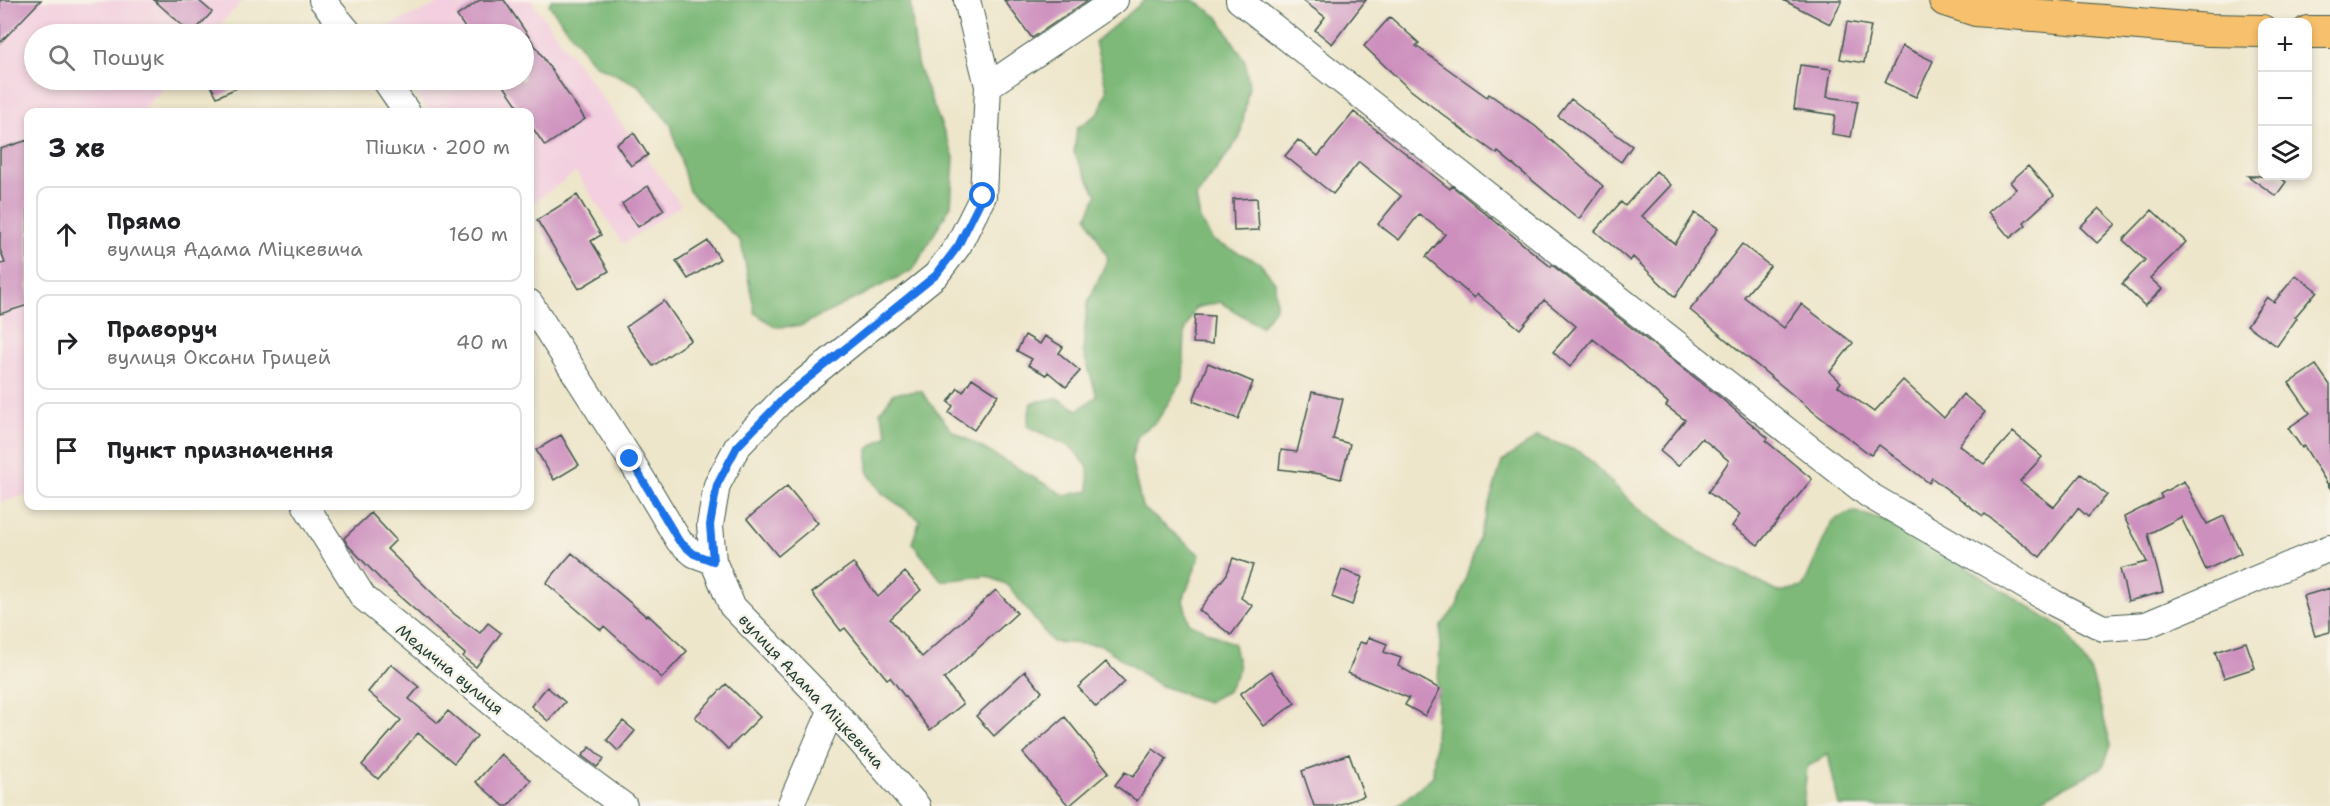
<!DOCTYPE html>
<html lang="uk">
<meta charset="utf-8">
<style>
body{margin:0;font-family:"Shantell Sans",sans-serif;background:#f6f6f6;color:#202124}
.controls{position:absolute;right:18px;top:18px;display:grid;overflow:hidden;border-radius:12px;box-shadow:0 3px 9px #0003}
.controls button{width:54px;height:54px;display:grid;place-items:center;padding:0;border:0;border-bottom:2px solid #e0e0e0;background:#fff;color:#202124;font:30px sans-serif}
.stop{position:absolute;width:18px;height:18px;margin:-14px;border:4px solid #1a73e8;border-radius:50%;background:#fff}
.stop.end{background:#1a73e8;border-color:#fff;box-shadow:0 2px 6px #0008}
.list{margin:0;padding:0;list-style:none}
h2{display:flex;justify-content:space-between;align-items:center;height:78px;margin:0;padding:0 24px;font-size:26px}
h2 small{font-size:20px;font-weight:400;color:#757577}
.list li{display:grid;grid-template-columns:39px 1fr auto;gap:18px;align-items:center;box-sizing:border-box;height:96px;margin:0 12px 12px;padding:0 12px;border:2px solid #e0e0e0;border-radius:12px}
.list b{display:block;font-size:22px;white-space:nowrap}
.list p{margin:0;font-size:20px;white-space:nowrap;color:#757577}
.list em{font-size:20px;font-style:normal;color:#757577}
.icon{flex:none;width:33px;height:33px;fill:none;stroke:currentColor;stroke-width:2;stroke-linecap:round;stroke-linejoin:round}
.map{position:relative;flex:none;width:2330px;height:806px;overflow:hidden}
.search{position:absolute;background:#fff;box-shadow:0 3px 9px #0003;left:24px;top:24px;width:510px;height:66px;display:flex;align-items:center;gap:15px;box-sizing:border-box;padding:0 21px;border-radius:33px;color:#757577;font-size:22px}
.panel{position:absolute;background:#fff;box-shadow:0 3px 9px #0003;left:24px;top:108px;width:510px;height:402px;border-radius:12px}
.map>svg:first-child{display:block}
</style>
<div class="map">
<svg width="2330" height="806" viewBox="0 0 2330 806">
<rect width="100%" height="100%" fill="#f7f3e8"/>
<filter id="ink" filterUnits="userSpaceOnUse"><feTurbulence type="fractalNoise" baseFrequency=".0167" numOctaves="2"/><feDisplacementMap in="SourceGraphic" scale="12" xChannelSelector="R" yChannelSelector="G"/><feConvolveMatrix kernelMatrix="1 2 1 2 8 2 1 2 1" color-interpolation-filters="sRGB"/></filter>
<filter id="wash" filterUnits="userSpaceOnUse"><feTurbulence type="fractalNoise" baseFrequency=".008" numOctaves="4" result="noise"/><feDisplacementMap in="SourceGraphic" scale="24" xChannelSelector="R" yChannelSelector="G"/><feGaussianBlur stdDeviation="1.35" result="paint"/><feColorMatrix in="noise" values="0 0 0 0 0 0 0 0 0 0 0 0 0 0 0 0 0 1.4 0 .05"/><feComposite in="paint" operator="in"/></filter>
<g filter="url(#wash)">
<rect width="100%" height="100%" fill="#eee6cb"/>
<path fill="#f3cfdf" d="M 0,0 L 243,0 L 212,34 L 34,34 L 34,80 L 171,80 L 141,112 L 28,112 L 28,494 L 0,503 Z
M 447,0 L 531,0 L 681,205 L 623,244 L 576,172 L 530,205 L 530,112 L 428,112 L 407,80 L 524,80 L 524,34 L 378,34 L 376,31 Z"/>
<path fill="#7eb979" stroke="#4e7b56" stroke-width="1.5" d="M 551,0 L 910,0 L 917,64 L 954,157 L 951,205 L 913,270 L 800,326 L 776,327 L 755,313 L 741,242 L 689,191 L 671,125 L 638,85 L 594,64 L 549,5 Z
M 1145,0 L 1194,0 L 1218,17 L 1245,61 L 1249,86 L 1240,137 L 1196,197 L 1200,220 L 1213,241 L 1259,262 L 1275,282 L 1276,307 L 1261,327 L 1220,302 L 1195,308 L 1185,331 L 1183,380 L 1157,421 L 1138,435 L 1131,459 L 1142,507 L 1200,555 L 1183,600 L 1189,623 L 1234,644 L 1239,669 L 1228,691 L 1207,702 L 1159,685 L 1101,645 L 1052,642 L 1008,585 L 987,576 L 942,581 L 912,543 L 920,520 L 882,493 L 868,473 L 868,449 L 888,435 L 880,412 L 894,393 L 921,391 L 951,430 L 1064,495 L 1089,491 L 1088,467 L 1071,447 L 1027,426 L 1031,403 L 1057,398 L 1078,410 L 1097,396 L 1083,351 L 1087,305 L 1108,258 L 1087,217 L 1097,195 L 1074,153 L 1077,128 L 1099,113 L 1107,91 L 1095,42 Z
M 1538,436 L 1582,453 L 1635,506 L 1692,548 L 1778,592 L 1803,587 L 1832,521 L 1853,511 L 1902,526 L 2065,630 L 2091,672 L 2111,745 L 2103,767 L 2028,806 L 1839,806 L 1828,754 L 1807,767 L 1803,806 L 1397,806 L 1433,776 L 1441,626 L 1457,606 L 1502,462 Z"/>
<g id="blocks">
<path fill="#cd8fbe" d="M 0,0 L 41,0 L 0,43 Z
M 154,0 L 198,0 L 212,12 L 192,34 Z
M 480,0 L 504,0 L 585,119 L 545,146 L 530,124 L 530,112 L 522,112 L 500,80 L 524,80 L 524,34 L 469,34 L 457,16 Z
M 1004,0 L 1088,0 L 1032,38 Z
M 1302,0 L 1366,0 L 1332,44 L 1315,30 L 1325,17 Z
M 1783,0 L 1842,0 L 1830,24 Z
M 1390,17 L 1419,43 L 1416,46 L 1487,97 L 1489,94 L 1535,126 L 1603,186 L 1579,219 L 1498,152 L 1497,154 L 1463,130 L 1408,88 L 1364,46 Z
M 1847,22 L 1871,26 L 1864,63 L 1840,59 Z
M 1902,46 L 1933,61 L 1916,97 L 1885,83 Z
M 1800,65 L 1831,69 L 1827,97 L 1858,101 L 1851,137 L 1832,134 L 1835,115 L 1794,109 Z
M 208,80 L 254,80 L 217,97 Z
M 1571,99 L 1592,115 L 1591,116 L 1632,146 L 1621,162 L 1558,116 Z
M 1354,112 L 1450,189 L 1452,186 L 1551,267 L 1552,265 L 1722,399 L 1768,438 L 1766,441 L 1812,479 L 1758,545 L 1732,526 L 1740,515 L 1708,492 L 1729,461 L 1702,438 L 1678,466 L 1660,451 L 1685,420 L 1666,406 L 1668,403 L 1622,362 L 1593,339 L 1570,367 L 1553,352 L 1576,326 L 1544,300 L 1520,329 L 1477,294 L 1474,298 L 1426,257 L 1445,234 L 1419,214 L 1399,240 L 1378,224 L 1401,196 L 1359,162 L 1333,194 L 1285,156 L 1298,140 L 1318,156 Z
M 634,133 L 648,155 L 631,166 L 616,144 Z
M 28,140 L 28,305 L 0,314 L 0,264 L 5,263 L 0,249 L 0,149 Z
M 2028,166 L 2054,195 L 2024,222 L 2026,225 L 2010,238 L 1988,212 L 2016,189 L 2010,182 Z
M 1656,171 L 1671,185 L 1642,216 L 1675,244 L 1695,213 L 1718,228 L 1675,297 L 1633,257 L 1630,261 L 1595,231 L 1621,202 L 1625,206 Z
M 2248,176 L 2278,176 L 2286,182 L 2276,196 Z
M 648,186 L 664,210 L 638,227 L 622,204 Z
M 577,195 L 601,235 L 591,241 L 609,271 L 579,289 L 537,220 Z
M 1257,198 L 1259,230 L 1234,231 L 1233,199 Z
M 2099,208 L 2116,224 L 2097,243 L 2080,227 Z
M 2152,210 L 2186,242 L 2150,278 L 2162,289 L 2145,306 L 2122,284 L 2145,260 L 2123,240 Z
M 708,241 L 720,259 L 688,279 L 676,261 Z
M 1742,244 L 1770,266 L 1744,297 L 1784,328 L 1801,304 L 1853,343 L 1830,372 L 1841,382 L 1838,386 L 1874,412 L 1903,380 L 1944,418 L 1963,394 L 1985,412 L 1959,445 L 1984,464 L 2013,432 L 2042,457 L 2020,481 L 2054,507 L 2081,474 L 2107,495 L 2088,517 L 2078,508 L 2040,557 L 1985,514 L 1983,516 L 1932,478 L 1929,483 L 1879,445 L 1871,455 L 1816,414 L 1690,310 Z
M 2296,275 L 2317,291 L 2295,317 L 2297,318 L 2277,346 L 2247,325 L 2267,297 L 2274,302 Z
M 664,301 L 691,340 L 653,366 L 626,327 Z
M 1195,315 L 1214,316 L 1212,344 L 1193,343 Z
M 1025,335 L 1040,344 L 1045,336 L 1063,347 L 1059,353 L 1080,371 L 1066,387 L 1048,372 L 1046,375 L 1028,365 L 1032,359 L 1017,351 Z
M 1208,363 L 1253,382 L 1238,419 L 1193,401 Z
M 2316,365 L 2330,385 L 2330,488 L 2304,446 L 2302,448 L 2288,428 L 2310,413 L 2289,383 Z
M 972,378 L 998,395 L 974,430 L 949,413 L 953,406 L 948,402 L 958,388 L 963,392 Z
M 1312,392 L 1343,399 L 1333,439 L 1350,444 L 1341,479 L 1321,474 L 1279,469 L 1281,450 L 1297,452 Z
M 561,435 L 579,465 L 554,480 L 536,450 Z
M 2184,481 L 2207,524 L 2224,516 L 2241,553 L 2206,570 L 2181,517 L 2148,534 L 2163,592 L 2128,601 L 2120,569 L 2147,562 L 2124,517 L 2162,498 L 2160,494 Z
M 787,486 L 818,523 L 778,556 L 747,519 Z
M 371,513 L 396,540 L 387,549 L 454,614 L 480,633 L 488,623 L 501,633 L 476,667 L 463,657 L 465,654 L 382,581 L 347,544 L 344,538 Z
M 572,553 L 646,616 L 648,615 L 687,651 L 662,678 L 604,626 L 601,630 L 546,583 Z
M 1233,558 L 1253,565 L 1241,598 L 1253,606 L 1231,635 L 1199,610 L 1227,574 Z
M 853,563 L 878,597 L 905,572 L 921,590 L 890,619 L 922,657 L 996,590 L 1017,613 L 944,679 L 963,704 L 930,730 L 890,677 L 887,679 L 845,628 L 841,631 L 812,593 Z
M 1342,570 L 1362,577 L 1352,605 L 1332,597 Z
M 2330,588 L 2330,632 L 2315,636 L 2303,596 Z
M 1369,637 L 1387,644 L 1384,652 L 1401,658 L 1398,666 L 1440,689 L 1425,716 L 1405,705 L 1409,698 L 1348,673 L 1360,642 L 1366,644 Z
M 2246,642 L 2255,668 L 2224,678 L 2215,652 Z
M 1106,662 L 1125,682 L 1096,707 L 1078,687 Z
M 391,664 L 419,687 L 409,699 L 438,723 L 448,711 L 477,736 L 454,763 L 418,733 L 378,779 L 362,765 L 401,720 L 368,692 Z
M 1025,671 L 1042,692 L 994,736 L 976,716 Z
M 1271,671 L 1295,703 L 1264,726 L 1240,694 Z
M 726,684 L 760,717 L 728,749 L 695,717 Z
M 547,687 L 565,702 L 548,721 L 531,706 Z
M 1065,717 L 1109,772 L 1069,806 L 1023,753 Z
M 623,721 L 635,731 L 618,751 L 607,740 Z
M 590,747 L 604,759 L 597,767 L 582,756 Z
M 1153,749 L 1167,759 L 1137,801 L 1115,785 L 1125,772 L 1133,777 Z
M 501,754 L 531,780 L 508,806 L 504,806 L 476,782 Z
M 1349,754 L 1364,796 L 1335,806 L 1314,806 L 1302,771 Z"/>
</g>
</g>
<g filter="url(#ink)">
<use href="#blocks" fill-opacity="0" stroke="#3e564b" stroke-width="1.5"/>
<g fill="none" stroke-linecap="round" stroke-linejoin="round">
<g stroke="#3e564b" stroke-width="28">
<path id="minor" d="M 322,0 L 350,34
M 1239,0 L 1869,495 L 2054,603 L 2103,628 L 2146,625 L 2330,548
M 385,80 L 407,112
M 988,86 L 1115,0
M 530,303 L 630,459 L 679,541 L 694,554 L 713,561
M 306,506 L 363,597 L 559,758 L 624,806
M 790,806 L 832,709
M 917,806 L 832,709 L 732,606 L 713,561 L 710,525 L 717,485 L 737,447 L 785,397 L 936,275 L 958,246 L 983,196 L 988,86 L 967,0"/>
</g>
<g stroke="#3e564b" stroke-width="34">
<path id="major" d="M 1945,0 L 1976,10 L 2209,30 L 2262,31
M 2308,32 L 2330,32"/>
</g>
<use href="#minor" stroke="#fff" stroke-width="26"/>
<use href="#major" stroke="#f7c06c" stroke-width="32"/>
</g>
</g>
<g fill="none" stroke-linecap="round" stroke-linejoin="round" filter="url(#ink)">
<path stroke="#1a73e8" stroke-width="8" d="M 630,459 L 679,541 L 694,554 L 713,561 L 710,525 L 717,485 L 737,447 L 785,397 L 936,275 L 958,246 L 983,196"/>
</g>
<g text-anchor="middle" stroke-width="5" stroke-linejoin="round" paint-order="stroke">
<g font-size="16" fill="#1f3d34" stroke="#f7f3e8">
<text transform="translate(450 669) rotate(39)" y="6">Медична вулиця</text>
<text transform="translate(812 691) rotate(47)" y="6">вулиця Адама Міцкевича</text>
</g>
</g>
</svg>
<div class="controls">
<button>+</button>
<button>−</button>
<button><svg class="icon" aria-label="layers" viewBox="0 0 24 24"><path d="M12 4l9 5-9 5-9-5zM3 14l9 5 9-5"/></svg></button>
</div>
<div class="stop" style="left:983px;top:196px"></div>
<div class="stop end" style="left:630px;top:459px"></div>
<div class="search"><svg class="icon" aria-label="search" viewBox="0 0 24 24"><circle cx="10" cy="10" r="6"/><path d="M15 15l6 6"/></svg>Пошук</div>
<section class="panel">
<h2>3 хв<small>Пішки · 200 m</small></h2>
<ul class="list">
<li><svg class="icon" aria-label="ahead" viewBox="0 0 24 24"><path d="M12 20V5M6 11l6-6 6 6"/></svg><div><b>Прямо</b><p>вулиця Адама Міцкевича</p></div><em>160 m</em></li>
<li><svg class="icon" aria-label="right" viewBox="0 0 24 24"><path d="M7 20v-9h11M14 6l5 5-5 5"/></svg><div><b>Праворуч</b><p>вулиця Оксани Грицей</p></div><em>40 m</em></li>
<li><svg class="icon" aria-label="arrive" viewBox="0 0 24 24"><path d="M6 21V4h12l-3 4 3 4H6"/></svg><div><b>Пункт призначення</b></div></li>
</ul>
</section>
</div>
